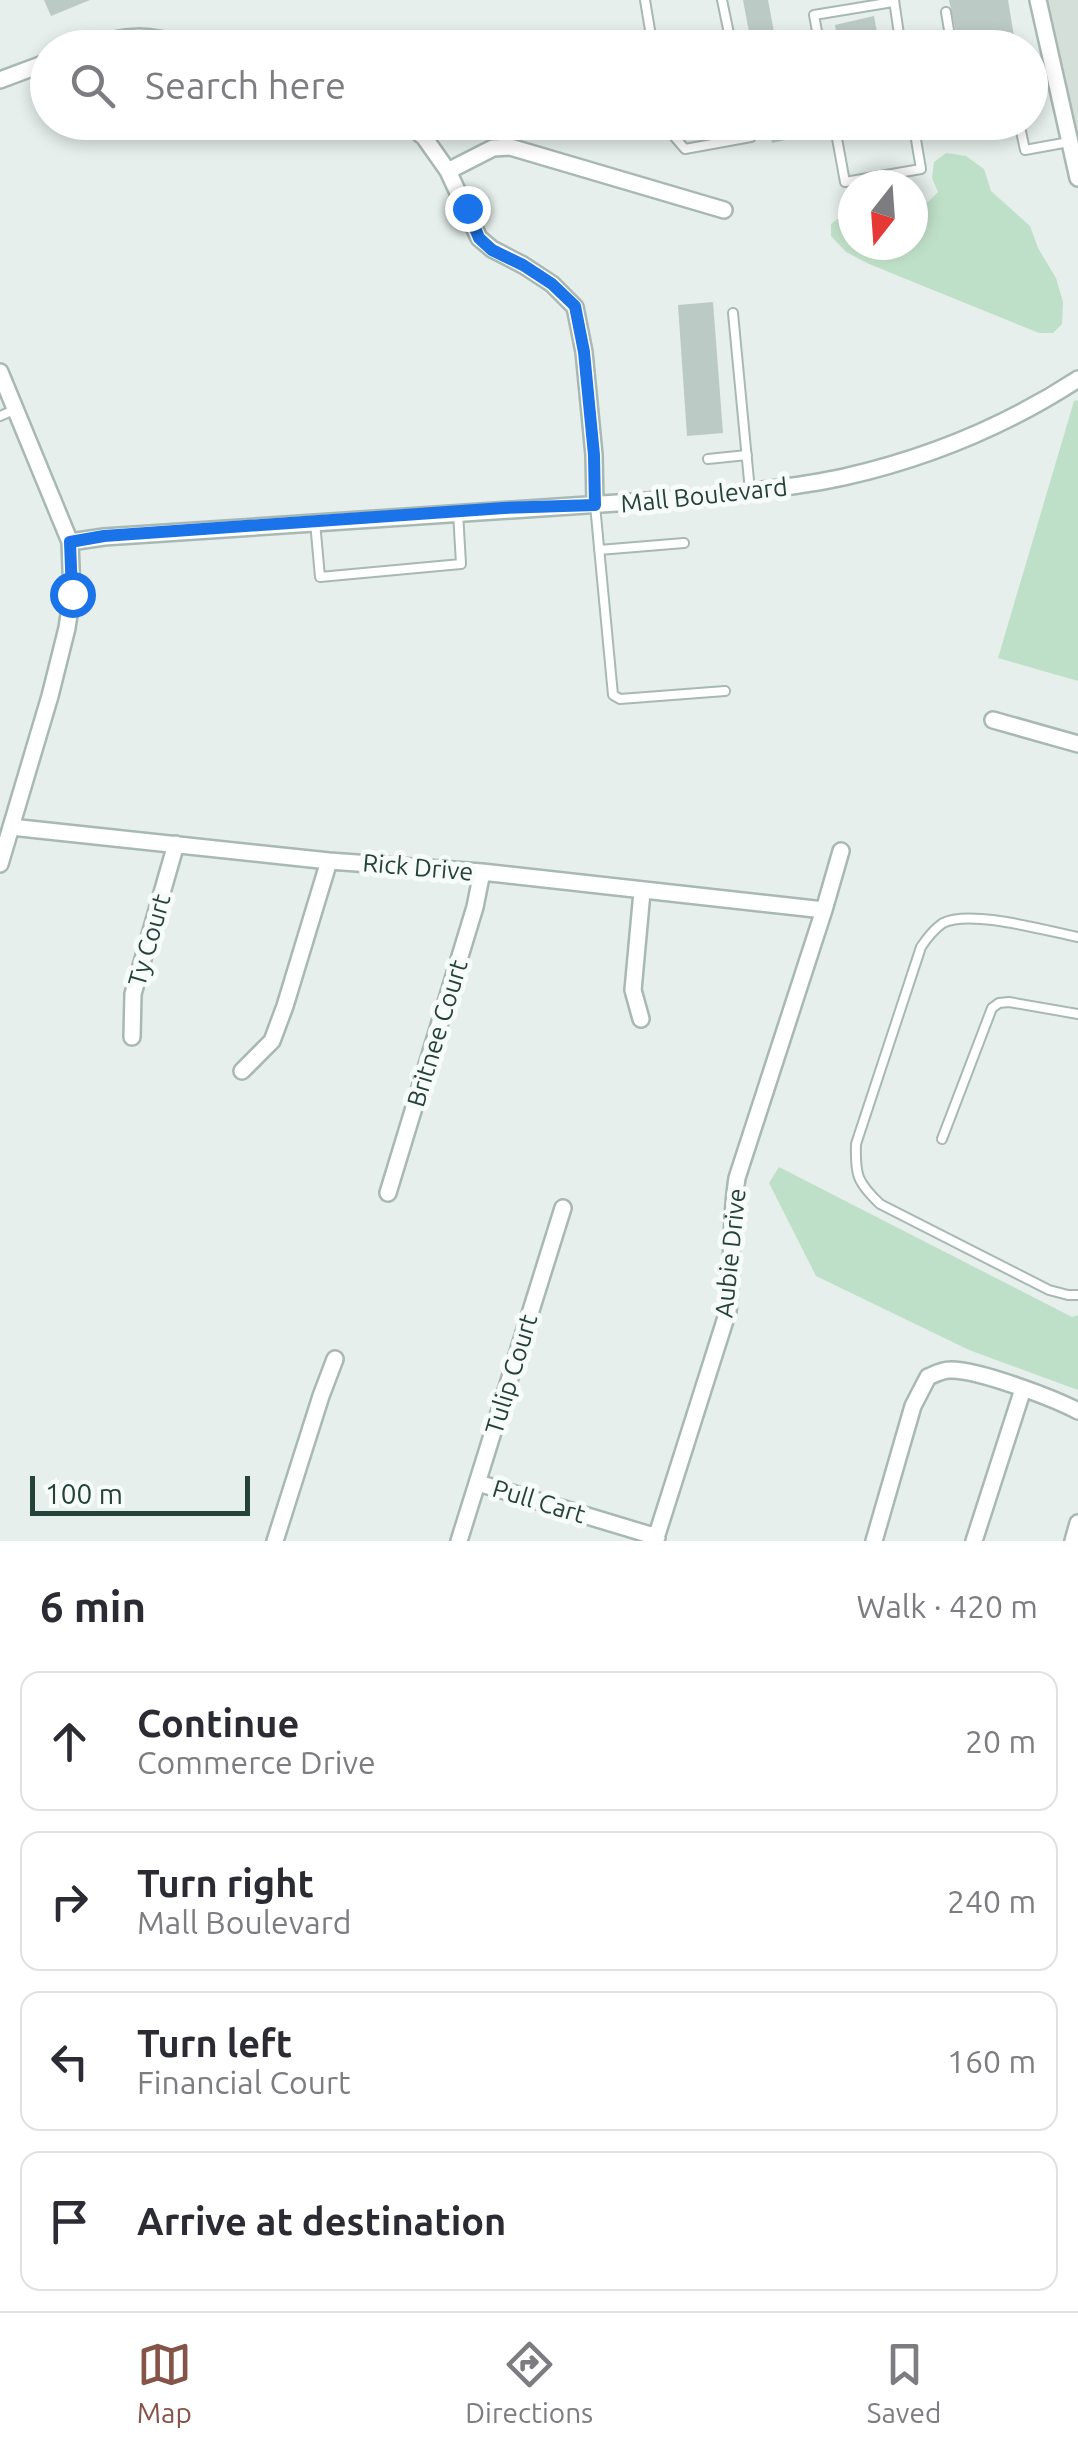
<!DOCTYPE html>
<meta charset="utf-8">
<style>
body{margin:0;font-family:Ubuntu,sans-serif;background:#f2f2f3;color:#2b2b33}
.compass{position:absolute;left:838px;top:170px;width:90px;height:90px;border-radius:50%;background:#fff;box-shadow:0 5px 15px #0003;rotate:197deg}
.scale{position:absolute;left:30px;bottom:25px;width:220px;box-sizing:border-box;padding-left:10px;border:5px solid #24423a;border-top:0;font-size:28px;line-height:35px;white-space:nowrap;color:#24423a;-webkit-text-stroke:8px #f7fbf9;paint-order:stroke}
.stop{position:absolute;width:30px;height:30px;margin:-22px;border:8px solid #1a73e8;border-radius:50%;background:#fff}
.stop.end{background:#1a73e8;border-color:#fff;box-shadow:0 2px 10px #0008}
.list{margin:0;padding:0;list-style:none}
h2{display:flex;justify-content:space-between;align-items:center;height:130px;margin:0;padding:0 40px;font-size:42px}
h2 small{font-size:32px;font-weight:400;color:#7c7c81}
.list li{display:grid;grid-template-columns:65px 1fr auto;gap:30px;align-items:center;box-sizing:border-box;height:140px;margin:0 20px 20px;padding:0 20px;border:2px solid #e1e1e2;border-radius:20px}
.list b{display:block;font-size:38px;white-space:nowrap}
.list p{margin:0;font-size:32px;white-space:nowrap;color:#7c7c81}
.list em{font-size:32px;font-style:normal;color:#7c7c81}
.icon{flex:none;width:55px;height:55px;fill:none;stroke:currentColor;stroke-width:2;stroke-linecap:round;stroke-linejoin:round}
.map{position:relative;flex:none;width:1078px;height:1541px;overflow:hidden}
.search{position:absolute;background:#fff;box-shadow:0 5px 15px #0003;left:30px;right:30px;top:30px;height:110px;display:flex;align-items:center;gap:25px;box-sizing:border-box;padding:0 35px;border-radius:55px;color:#7c7c81;font-size:38px}
.sheet{height:770px;background:#fff}
nav{display:flex;justify-content:space-around;align-items:center;box-sizing:border-box;height:140px;border-top:2px solid #e1e1e2;background:#fff;font-size:28px;color:#7c7c81}
nav a{display:grid;justify-items:center;gap:5px}
nav .on{color:#855347}
.map>svg:first-child{display:block}
</style>
<div class="map">
<svg width="1078" height="1541" viewBox="0 0 1078 1541">
<rect width="100%" height="100%" fill="#e6efeb"/>
<path fill="#d4dfda" d="M 1038,0 L 1078,0 L 1078,174 Z"/>
<path fill="#bfe0c8" d="M 946,153 L 966,156 L 984,169 L 991,191 L 1030,226 L 1038,248 L 1056,278 L 1063,302 L 1062,324 L 1053,333 L 1039,333 L 869,264 L 846,252 L 831,236 L 831,224 L 839,218 L 853,215 L 853,245 L 913,245 L 913,205 L 928,202 L 938,192 L 932,178 L 934,162 Z
M 1078,400 L 1078,681 L 998,658 L 1074,401 Z
M 779,1167 L 1072,1317 L 1078,1315 L 1078,1390 L 969,1350 L 816,1276 L 769,1183 Z"/>
<path fill="#bbcac4" d="M 44,0 L 90,0 L 51,16 Z
M 743,0 L 768,0 L 777,48 L 752,48 Z
M 949,0 L 1008,0 L 1016,48 L 960,48 L 959,41 L 954,39 L 948,40 L 946,47 L 942,48 L 939,32 L 949,37 L 956,32 Z
M 874,16 L 880,48 L 839,48 L 835,25 Z
M 768,122 L 792,122 L 795,138 L 772,143 Z
M 853,122 L 893,122 L 894,128 L 856,136 Z
M 713,302 L 723,433 L 687,436 L 678,305 Z"/>
<g fill="none" stroke-linecap="round" stroke-linejoin="round">
<g stroke="#a8b8b2" stroke-width="12">
<path id="lane" d="M 645,0 L 653,48
M 722,0 L 732,48
M 894,0 L 901,48
M 946,12 L 949,30
M 953,46 L 953,48
M 820,48 L 814,15 L 893,2
M 665,122 L 666,127 L 685,149 L 751,137 L 748,122
M 834,122 L 845,182 L 921,169 L 913,122
M 969,122 L 970,130 L 1014,122
M 1019,122 L 1025,150 L 1069,142
M 733,313 L 750,491
M 0,416 L 16,409
M 708,459 L 747,455
M 595,505 L 613,695 L 620,699 L 725,691
M 315,522 L 320,577 L 461,564 L 458,512
M 599,550 L 684,543
M 1078,937 C 1047,931 970,909 943,923 C 934,929 927,938 921,947 L 856,1144 C 855,1175 857,1182 880,1204 L 1049,1290 L 1068,1295 L 1078,1295
M 942,1139 L 992,1008 L 999,1003 L 1009,1002 L 1078,1014"/>
</g>
<g stroke="#a8b8b2" stroke-width="20">
<path id="street" d="M 1038,0 L 1078,178
M 84,48 C 126,34 149,33 191,48
M 0,80 L 48,62
M 405,122 L 424,137 L 448,171 L 479,238 L 492,249 L 523,265 L 552,284 L 575,307 L 584,352 L 594,455 L 595,505
M 448,171 L 493,148 L 510,147 L 724,210
M 0,372 L 70,542 L 72,594 L 67,628 L 50,696 L 0,864
M 70,542 L 104,537 L 707,497 C 752,491 799,487 844,477 C 928,458 1006,426 1078,379
M 993,720 L 1078,744
M 11,827 L 329,861 L 482,872 L 824,910
M 641,1019 L 633,990 L 642,892
M 132,1037 L 133,994 L 176,844
M 242,1071 L 272,1041 L 285,1006 L 329,861
M 388,1193 L 475,907 L 482,872
M 478,1483 L 657,1537
M 275,1541 L 321,1396 L 335,1359
M 459,1541 L 563,1208
M 655,1541 L 728,1311 C 733,1267 730,1222 737,1178 L 824,910 L 841,851
M 874,1541 L 913,1406 L 928,1377 C 935,1374 942,1370 950,1370 C 977,1369 1053,1398 1078,1411
M 974,1541 L 1023,1389
M 1073,1541 L 1078,1523"/>
</g>
<use href="#lane" stroke="#fff" stroke-width="8"/>
<use href="#street" stroke="#fff" stroke-width="15"/>
</g>
<g fill="none" stroke-linecap="round" stroke-linejoin="round">
<path stroke="#1a73e8" stroke-width="12" d="M 72,594 L 70,542 L 104,536 L 504,508 L 595,505 L 594,455 L 584,352 L 575,306 L 552,284 L 523,265 L 492,250 L 479,238 L 467,208"/>
</g>
<g text-anchor="middle" stroke-width="10" stroke-linejoin="round" paint-order="stroke">
<g font-size="25" fill="#24423a" stroke="#f7fbf9">
<text transform="translate(704 495) rotate(-6)" y="9">Mall Boulevard</text>
<text transform="translate(418 867) rotate(5)" y="9">Rick Drive</text>
<text transform="translate(149 940) rotate(-74)" y="9">Ty Court</text>
<text transform="translate(437 1033) rotate(-73)" y="9">Britnee Court</text>
<text transform="translate(730 1253) rotate(-84)" y="9">Aubie Drive</text>
<text transform="translate(511 1374) rotate(-73)" y="9">Tulip Court</text>
<text transform="translate(539 1501) rotate(17)" y="9">Pull Cart</text>
</g>
</g>
</svg>
<svg class="compass" viewBox="-18 -18 36 36"><path d="M0-13l5 13h-10z" fill="#e53935"/><path d="M0 13l5-13h-10z" fill="#7c7c81"/></svg>
<div class="scale">100 m</div>
<div class="stop" style="left:72px;top:594px"></div>
<div class="stop end" style="left:467px;top:208px"></div>
<div class="search"><svg class="icon" aria-label="search" viewBox="0 0 24 24"><circle cx="10" cy="10" r="6"/><path d="M15 15l6 6"/></svg>Search here</div>
</div>
<section class="sheet">
<h2>6 min<small>Walk · 420 m</small></h2>
<ul class="list">
<li><svg class="icon" aria-label="ahead" viewBox="0 0 24 24"><path d="M12 20V5M6 11l6-6 6 6"/></svg><div><b>Continue</b><p>Commerce Drive</p></div><em>20 m</em></li>
<li><svg class="icon" aria-label="right" viewBox="0 0 24 24"><path d="M7 20v-9h11M14 6l5 5-5 5"/></svg><div><b>Turn right</b><p>Mall Boulevard</p></div><em>240 m</em></li>
<li><svg class="icon" aria-label="left" viewBox="0 0 24 24"><path d="M17 20v-9H6M10 6l-5 5 5 5"/></svg><div><b>Turn left</b><p>Financial Court</p></div><em>160 m</em></li>
<li><svg class="icon" aria-label="arrive" viewBox="0 0 24 24"><path d="M6 21V4h12l-3 4 3 4H6"/></svg><div><b>Arrive at destination</b></div></li>
</ul>
</section>
<nav>
<a class="on"><svg class="icon" aria-label="map" viewBox="0 0 24 24"><path d="M3 6l6-2 6 2 6-2v14l-6 2-6-2-6 2zM9 4v14M15 6v14"/></svg>Map</a>
<a><svg class="icon" aria-label="directions" viewBox="0 0 24 24"><path d="M12 3l9 9-9 9-9-9zM9 14v-3h6M13 9l2 2-2 2"/></svg>Directions</a>
<a><svg class="icon" aria-label="saved" viewBox="0 0 24 24"><path d="M7 4h10v16l-5-4-5 4z"/></svg>Saved</a>
</nav>
